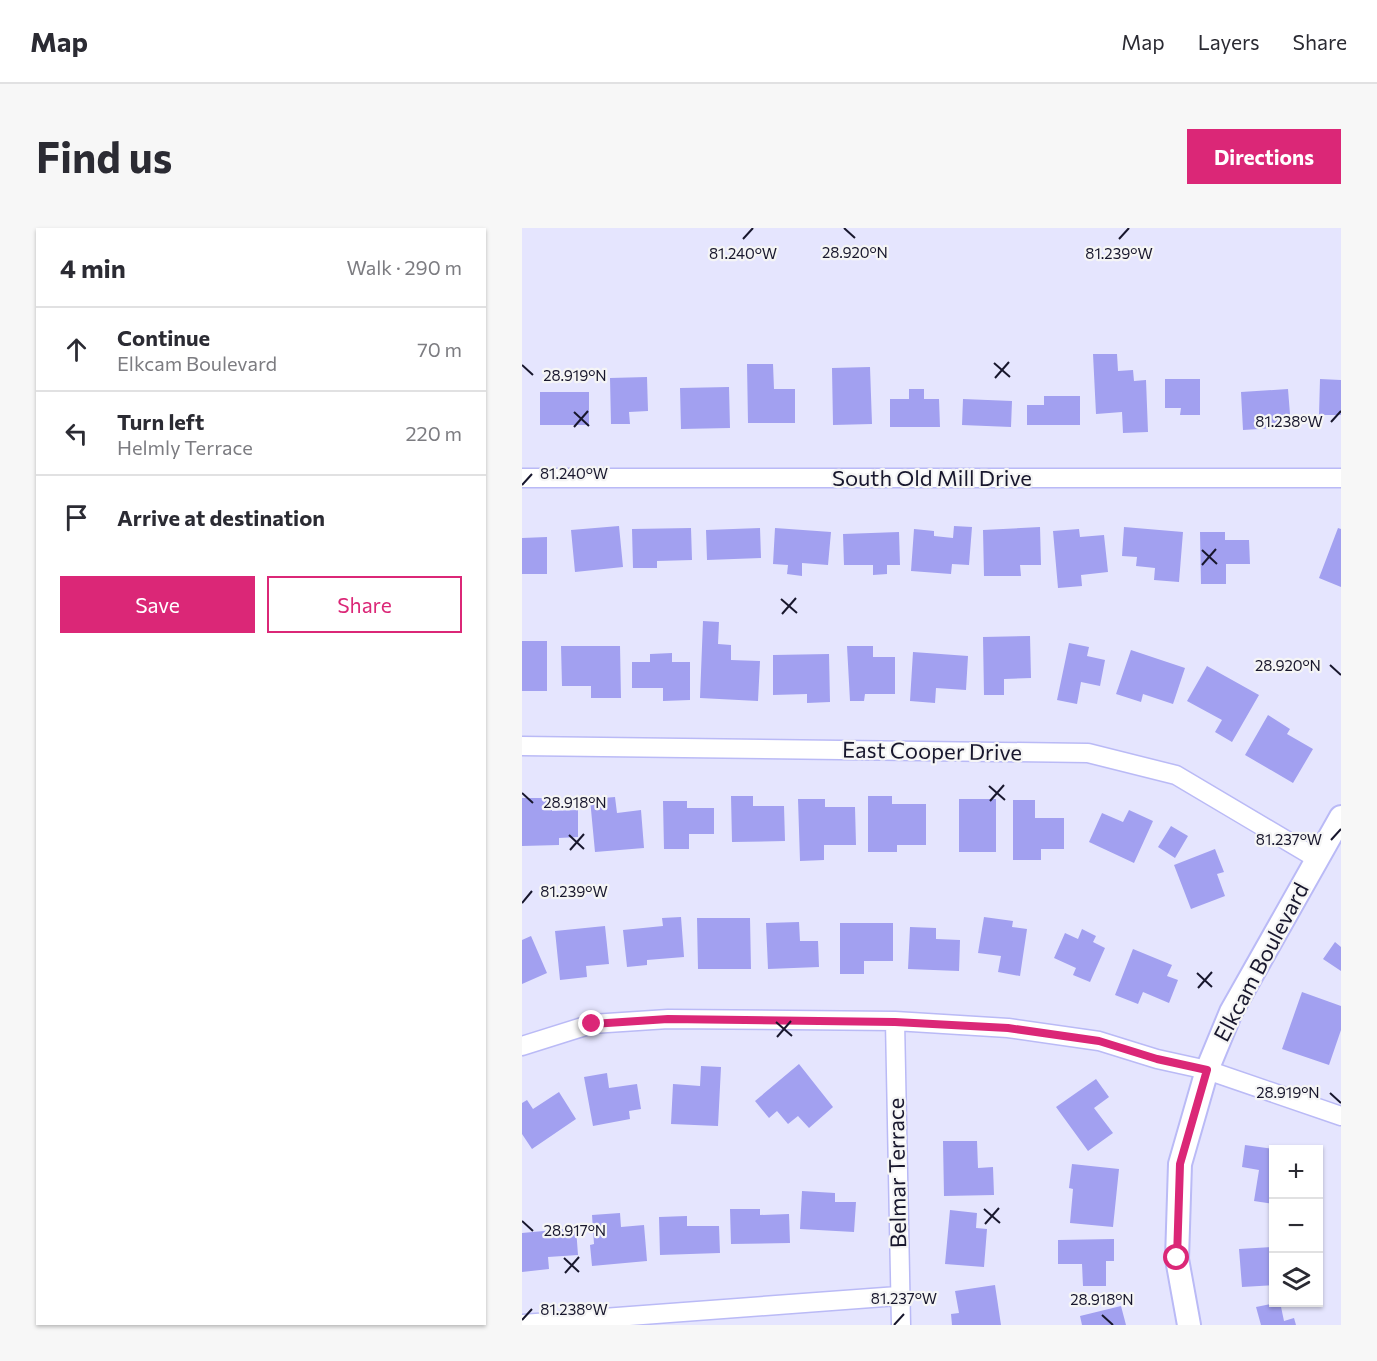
<!DOCTYPE html>
<meta charset="utf-8">
<style>
body{margin:0;font-family:Commissioner,sans-serif;background:#f7f7f7;color:#2b2b33}
.controls{position:absolute;right:18px;bottom:18px;display:grid;overflow:hidden;border-radius:0px;box-shadow:0 2px 4px #0004}
.controls button{width:54px;height:54px;display:grid;place-items:center;padding:0;border:0;border-bottom:2px solid #e1e1e2;background:#fff;color:#2b2b33;font:30px sans-serif}
.stop{position:absolute;width:18px;height:18px;margin:-14px;border:4px solid #db2777;border-radius:50%;background:#fff}
.stop.end{background:#db2777;border-color:#fff;box-shadow:0 2px 6px #0008}
.list{margin:0;padding:0;list-style:none}
h2{display:flex;justify-content:space-between;align-items:center;height:78px;margin:0;padding:0 24px;font-size:26px}
h2 small{font-size:20px;font-weight:400;color:#7c7c81}
.list li{display:grid;grid-template-columns:39px 1fr auto;gap:18px;align-items:center;box-sizing:border-box;height:84px;padding:0 24px;border-top:2px solid #e1e1e2}
.list b{display:block;font-size:22px;white-space:nowrap}
.list p{margin:0;font-size:20px;white-space:nowrap;color:#7c7c81}
.list em{font-size:20px;font-style:normal;color:#7c7c81}
.actions{display:flex;gap:12px;padding:18px 24px}
.actions a{flex:1;padding:14px 0;border:2px solid #db2777;border-radius:0px;text-align:center;font-size:21px;color:#db2777}
.actions .main{background:#db2777;color:#fff}
.icon{flex:none;width:33px;height:33px;fill:none;stroke:currentColor;stroke-width:2;stroke-linecap:round;stroke-linejoin:round}
.map{position:relative;flex:none;width:819px;height:1097px;overflow:hidden;border-radius:0px}
header{display:flex;align-items:center;gap:36px;box-sizing:border-box;height:84px;padding:0 30px;background:#fff;border-bottom:2px solid #e1e1e2}
header strong{font-size:28px}
nav{display:flex;gap:33px;margin-inline-start:auto;font-size:21px}
.intro{display:flex;align-items:center;justify-content:space-between;box-sizing:border-box;height:144px;padding:0 36px}
h1{margin:0;font-size:42px}
.button{padding:15px 27px;border-radius:0px;background:#db2777;color:#fff;font-size:21px;font-weight:700}
main{display:flex;gap:36px;padding:0 36px}
aside{flex:1;background:#fff;border-radius:0px;box-shadow:0 2px 4px #0004}
.map>svg:first-child{display:block}
</style>
<header>
<strong>Map</strong>
<nav><a>Map</a><a>Layers</a><a>Share</a></nav>
</header>
<div class="intro"><h1>Find us</h1><a class="button">Directions</a></div>
<main>
<aside>
<h2>4 min<small>Walk · 290 m</small></h2>
<ul class="list">
<li><svg class="icon" aria-label="ahead" viewBox="0 0 24 24"><path d="M12 20V5M6 11l6-6 6 6"/></svg><div><b>Continue</b><p>Elkcam Boulevard</p></div><em>70 m</em></li>
<li><svg class="icon" aria-label="left" viewBox="0 0 24 24"><path d="M17 20v-9H6M10 6l-5 5 5 5"/></svg><div><b>Turn left</b><p>Helmly Terrace</p></div><em>220 m</em></li>
<li><svg class="icon" aria-label="arrive" viewBox="0 0 24 24"><path d="M6 21V4h12l-3 4 3 4H6"/></svg><div><b>Arrive at destination</b></div></li>
</ul>
<div class="actions"><a class="main">Save</a><a>Share</a></div>
</aside>
<div class="map">
<svg width="819" height="1097" viewBox="0 0 819 1097">
<rect width="100%" height="100%" fill="#e5e5fe"/>
<path fill="#a2a0f0" d="M 571,126 L 595,126 L 596,143 L 611,142 L 612,153 L 624,152 L 626,204 L 601,205 L 600,184 L 574,186 Z
M 225,136 L 251,136 L 252,161 L 273,161 L 273,195 L 226,195 Z
M 348,139 L 350,196 L 311,197 L 310,140 Z
M 125,149 L 126,183 L 107,184 L 108,196 L 89,196 L 88,150 Z
M 643,151 L 678,151 L 678,187 L 658,187 L 659,180 L 643,180 Z
M 798,151 L 819,152 L 819,187 L 797,187 Z
M 207,159 L 208,200 L 159,201 L 158,160 Z
M 387,161 L 402,161 L 402,171 L 417,171 L 418,199 L 368,199 L 368,171 L 387,171 Z
M 766,161 L 769,199 L 721,202 L 719,164 Z
M 18,164 L 67,164 L 67,197 L 18,197 Z
M 522,168 L 558,168 L 558,197 L 505,197 L 505,177 L 522,177 Z
M 441,171 L 490,173 L 489,199 L 440,197 Z
M 97,298 L 101,339 L 53,344 L 49,302 Z
M 432,298 L 450,299 L 447,337 L 430,336 L 429,346 L 389,343 L 392,301 L 412,303 L 412,308 L 431,310 Z
M 518,299 L 519,337 L 498,337 L 499,348 L 462,348 L 461,302 Z
M 602,299 L 661,304 L 657,354 L 632,352 L 633,340 L 614,338 L 615,329 L 600,328 Z
M 169,300 L 170,332 L 135,333 L 135,340 L 111,340 L 110,301 Z
M 238,300 L 239,330 L 185,332 L 184,302 Z
M 253,300 L 309,304 L 306,337 L 280,335 L 280,348 L 265,346 L 266,337 L 251,336 Z
M 816,300 L 819,301 L 819,359 L 797,350 Z
M 557,301 L 558,309 L 582,307 L 586,344 L 559,347 L 560,358 L 536,360 L 531,303 Z
M 377,304 L 378,337 L 365,337 L 365,346 L 351,347 L 351,337 L 322,337 L 321,306 Z
M 678,304 L 703,304 L 703,312 L 727,312 L 728,336 L 704,336 L 704,356 L 679,356 Z
M 25,309 L 25,346 L 0,346 L 0,310 Z
M 181,393 L 197,394 L 196,416 L 209,417 L 209,432 L 238,433 L 236,473 L 178,470 Z
M 508,408 L 509,450 L 482,451 L 482,467 L 462,467 L 461,409 Z
M 0,413 L 25,413 L 25,463 L 0,463 Z
M 547,415 L 567,419 L 565,428 L 583,432 L 578,458 L 559,454 L 555,476 L 535,472 Z
M 39,418 L 98,418 L 99,470 L 69,470 L 69,458 L 40,458 Z
M 325,418 L 351,418 L 351,429 L 373,429 L 373,466 L 343,466 L 342,473 L 328,473 Z
M 609,422 L 663,440 L 651,476 L 621,466 L 619,474 L 594,466 Z
M 391,424 L 446,428 L 444,462 L 414,460 L 413,475 L 388,473 Z
M 150,425 L 150,434 L 168,434 L 168,472 L 141,473 L 141,460 L 110,460 L 110,434 L 128,434 L 128,426 Z
M 307,426 L 308,474 L 285,475 L 285,466 L 251,467 L 251,427 Z
M 685,438 L 737,467 L 710,514 L 693,504 L 700,492 L 665,473 Z
M 746,487 L 768,501 L 765,506 L 791,521 L 771,555 L 723,527 Z
M 209,568 L 231,568 L 231,578 L 262,578 L 263,613 L 210,614 Z
M 346,568 L 370,568 L 370,576 L 404,576 L 404,617 L 375,617 L 375,624 L 346,624 Z
M 93,569 L 95,585 L 119,582 L 122,620 L 73,624 L 68,571 Z
M 0,570 L 30,570 L 30,583 L 56,582 L 56,609 L 37,610 L 37,617 L 0,618 Z
M 276,571 L 303,571 L 303,579 L 333,579 L 334,617 L 302,617 L 302,632 L 278,633 Z
M 437,571 L 474,571 L 474,624 L 437,624 Z
M 491,572 L 513,572 L 513,590 L 542,590 L 542,621 L 519,621 L 519,632 L 491,632 Z
M 141,573 L 165,573 L 165,580 L 192,580 L 192,606 L 167,606 L 167,621 L 142,621 Z
M 607,582 L 631,593 L 612,635 L 567,614 L 580,585 L 601,594 Z
M 649,598 L 666,608 L 653,630 L 636,619 Z
M 693,621 L 702,644 L 695,646 L 703,668 L 669,681 L 652,637 Z
M 159,689 L 162,729 L 125,732 L 125,737 L 105,739 L 101,702 L 141,698 L 140,690 Z
M 462,689 L 491,693 L 490,699 L 505,701 L 498,748 L 476,744 L 479,728 L 456,725 Z
M 175,690 L 228,690 L 229,741 L 176,741 Z
M 277,694 L 278,713 L 296,713 L 297,739 L 246,741 L 244,695 Z
M 318,695 L 371,695 L 371,733 L 342,733 L 342,746 L 318,746 Z
M 83,698 L 87,736 L 64,738 L 65,749 L 38,752 L 33,703 Z
M 388,699 L 414,700 L 414,711 L 438,712 L 437,743 L 386,741 Z
M 560,701 L 574,708 L 571,714 L 583,720 L 568,754 L 551,747 L 554,740 L 532,730 L 543,705 L 556,711 Z
M 9,708 L 25,745 L 0,756 L 0,712 Z
M 813,714 L 819,719 L 819,743 L 801,731 Z
M 611,721 L 650,737 L 645,748 L 656,752 L 647,775 L 621,764 L 616,776 L 593,767 Z
M 780,764 L 819,778 L 819,802 L 807,837 L 760,821 Z
M 277,836 L 311,879 L 287,900 L 276,888 L 266,896 L 255,883 L 247,890 L 233,873 Z
M 179,838 L 199,839 L 196,898 L 149,896 L 151,856 L 178,858 Z
M 85,845 L 87,860 L 115,856 L 119,881 L 107,883 L 108,891 L 71,898 L 62,849 Z
M 574,851 L 587,869 L 572,880 L 591,905 L 566,923 L 534,879 Z
M 37,864 L 54,891 L 10,921 L 0,906 L 0,875 L 5,872 L 11,881 Z
M 421,913 L 455,913 L 456,940 L 471,939 L 472,967 L 422,968 Z
M 723,917 L 752,921 L 752,976 L 732,973 L 737,942 L 720,939 Z
M 550,936 L 597,941 L 591,999 L 548,995 L 551,961 L 547,960 Z
M 280,963 L 313,965 L 313,974 L 334,974 L 332,1004 L 278,1001 Z
M 208,981 L 238,981 L 238,987 L 267,986 L 268,1015 L 209,1016 Z
M 428,982 L 455,985 L 454,1000 L 465,1001 L 462,1039 L 423,1036 Z
M 98,985 L 99,999 L 122,997 L 125,1033 L 70,1038 L 68,1017 L 72,1016 L 70,987 Z
M 165,988 L 165,998 L 197,998 L 198,1025 L 138,1027 L 137,989 Z
M 54,1000 L 56,1027 L 26,1029 L 27,1041 L 0,1044 L 0,1005 Z
M 592,1011 L 592,1033 L 584,1033 L 584,1058 L 561,1058 L 560,1036 L 536,1036 L 536,1012 Z
M 752,1019 L 752,1057 L 720,1059 L 717,1021 Z
M 473,1057 L 479,1097 L 430,1097 L 429,1086 L 437,1085 L 433,1063 Z
M 758,1074 L 762,1093 L 772,1090 L 774,1097 L 739,1097 L 734,1079 Z
M 599,1078 L 604,1097 L 560,1097 L 558,1088 Z"/>
<g fill="none" stroke-linecap="round" stroke-linejoin="round">
<g stroke="#babaf6" stroke-width="21">
<path id="minor" d="M 0,250 L 819,250
M 0,518 L 566,525 L 654,547 L 794,630
M 373,793 L 379,1097
M 0,818 L 70,796 L 146,791 L 373,793 L 486,800 L 577,813 L 635,831 L 685,842 L 819,888
M 0,1096 L 376,1068"/>
</g>
<g stroke="#babaf6" stroke-width="26">
<path id="tertiary" d="M 667,1097 L 655,1031 L 658,936 L 685,842 L 709,784 L 819,589"/>
</g>
<use href="#minor" stroke="#fff" stroke-width="18"/>
<use href="#tertiary" stroke="#fff" stroke-width="22"/>
</g>
<g fill="none" stroke-linecap="round" stroke-linejoin="round">
<path stroke="#db2777" stroke-width="8" d="M 70,796 L 146,791 L 373,794 L 486,800 L 577,813 L 635,831 L 685,842 L 658,936 L 655,1030"/>
</g>
<path fill="none" stroke="#18172d" stroke-width="2" d="M 322,0 L 333,10M 221,11 L 231,0M 597,11 L 607,0M 472,135 L 488,149M 0,137 L 11,147M 473,150 L 487,134M 52,184 L 67,198M 809,194 L 819,183M 52,199 L 66,183M 0,257 L 10,246M 680,322 L 695,336M 680,337 L 694,321M 259,371 L 275,385M 260,386 L 274,370M 808,437 L 819,447M 467,558 L 483,572M 0,565 L 11,575M 468,573 L 482,557M 47,607 L 62,621M 809,612 L 819,601M 48,622 L 62,606M 0,675 L 10,663M 675,745 L 690,759M 676,760 L 690,744M 254,794 L 270,808M 255,809 L 269,793M 808,865 L 819,875M 462,981 L 478,995M 0,993 L 11,1003M 463,996 L 477,980M 42,1030 L 57,1044M 43,1045 L 57,1029M 580,1087 L 591,1097M 0,1092 L 10,1081M 372,1097 L 382,1086"/>
<g text-anchor="middle" stroke-width="4.5" stroke-linejoin="round" paint-order="stroke">
<g font-size="22" fill="#18172d" stroke="#f5f5f5">
<text x="410" y="258">South Old Mill Drive</text>
<text transform="translate(410 523) rotate(1)" y="8">East Cooper Drive</text>
<text transform="translate(739 734) rotate(-62)" y="8">Elkcam Boulevard</text>
<text transform="translate(375 945) rotate(-91)" y="8">Belmar Terrace</text>
</g>
</g>
<g font-size="15" text-anchor="middle" fill="#18172d" stroke="#f5f5f5" stroke-width="4.5" stroke-linejoin="round" paint-order="stroke">
<text x="333" y="30">28.920°N</text>
<text x="221" y="31">81.240°W</text>
<text x="597" y="31">81.239°W</text>
<text x="53" y="153">28.919°N</text>
<text x="767" y="199">81.238°W</text>
<text x="52" y="251">81.240°W</text>
<text x="766" y="443">28.920°N</text>
<text x="53" y="580">28.918°N</text>
<text x="767" y="617">81.237°W</text>
<text x="52" y="669">81.239°W</text>
<text x="766" y="870">28.919°N</text>
<text x="53" y="1008">28.917°N</text>
<text x="382" y="1076">81.237°W</text>
<text x="580" y="1077">28.918°N</text>
<text x="52" y="1087">81.238°W</text>
</g>
</svg>
<div class="controls">
<button>+</button>
<button>−</button>
<button><svg class="icon" aria-label="layers" viewBox="0 0 24 24"><path d="M12 4l9 5-9 5-9-5zM3 14l9 5 9-5"/></svg></button>
</div>
<div class="stop" style="left:655px;top:1030px"></div>
<div class="stop end" style="left:70px;top:796px"></div>
</div>
</main>
